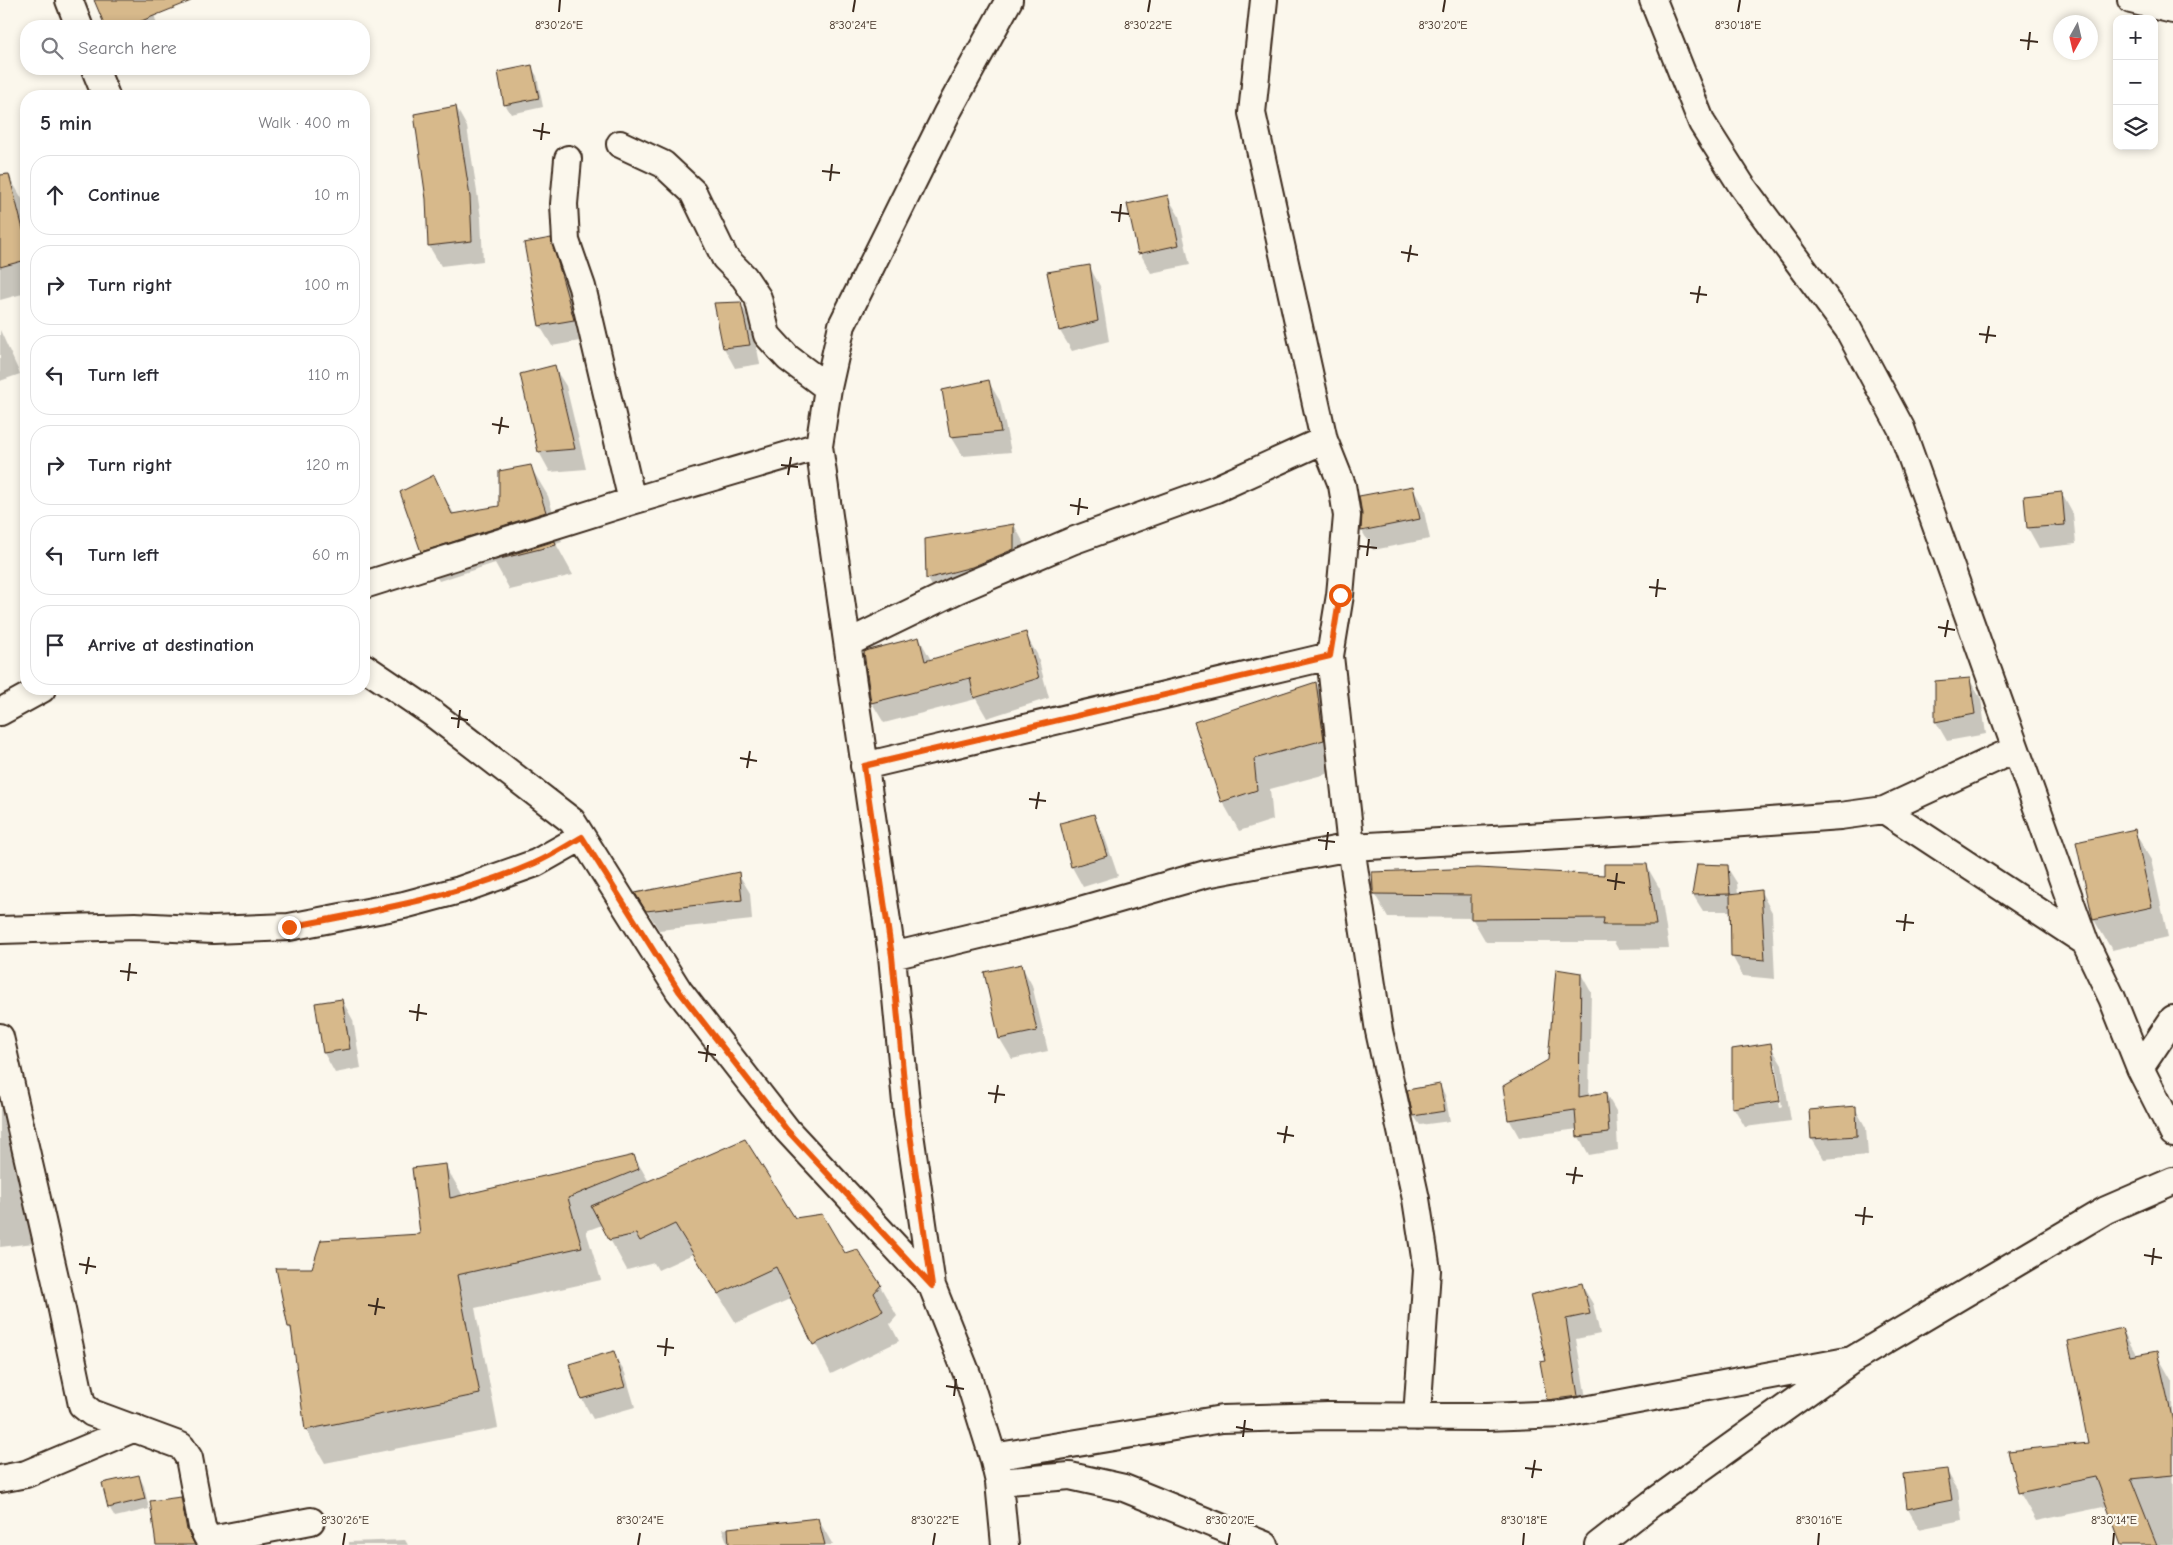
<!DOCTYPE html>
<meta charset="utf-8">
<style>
body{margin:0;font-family:"Comic Neue",sans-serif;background:#f2f2f3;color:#2b2b33}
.controls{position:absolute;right:15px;top:15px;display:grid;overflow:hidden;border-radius:10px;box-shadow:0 2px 8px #0003}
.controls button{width:45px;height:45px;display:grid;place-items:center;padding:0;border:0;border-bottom:1px solid #e1e1e2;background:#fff;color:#2b2b33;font:25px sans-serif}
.compass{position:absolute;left:2053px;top:15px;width:45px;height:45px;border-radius:50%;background:#fff;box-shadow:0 2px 8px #0003;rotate:188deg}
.stop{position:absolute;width:15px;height:15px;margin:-11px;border:4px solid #ea580c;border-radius:50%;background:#fff}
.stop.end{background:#ea580c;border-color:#fff;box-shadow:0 1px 5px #0008}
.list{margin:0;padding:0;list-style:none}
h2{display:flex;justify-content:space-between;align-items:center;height:65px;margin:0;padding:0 20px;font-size:21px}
h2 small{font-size:16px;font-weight:400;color:#7c7c81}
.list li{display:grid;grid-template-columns:32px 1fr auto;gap:15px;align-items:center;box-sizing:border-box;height:80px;margin:0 10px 10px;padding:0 10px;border:1px solid #e1e1e2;border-radius:20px}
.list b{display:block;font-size:19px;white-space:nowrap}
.list em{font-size:16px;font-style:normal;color:#7c7c81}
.icon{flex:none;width:28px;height:28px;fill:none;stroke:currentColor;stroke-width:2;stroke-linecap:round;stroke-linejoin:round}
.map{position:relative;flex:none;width:2173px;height:1545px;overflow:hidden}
.search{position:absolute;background:#fff;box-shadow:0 2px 8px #0003;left:20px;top:20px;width:350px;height:55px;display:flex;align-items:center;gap:12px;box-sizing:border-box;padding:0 18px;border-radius:20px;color:#7c7c81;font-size:19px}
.panel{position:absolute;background:#fff;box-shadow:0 2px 8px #0003;left:20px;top:90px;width:350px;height:605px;border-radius:20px}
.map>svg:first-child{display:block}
</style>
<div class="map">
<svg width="2173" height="1545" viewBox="0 0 2173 1545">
<rect width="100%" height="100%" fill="#fbf7ec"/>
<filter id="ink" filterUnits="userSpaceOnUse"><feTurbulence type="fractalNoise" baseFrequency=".02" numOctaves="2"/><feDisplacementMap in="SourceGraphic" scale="10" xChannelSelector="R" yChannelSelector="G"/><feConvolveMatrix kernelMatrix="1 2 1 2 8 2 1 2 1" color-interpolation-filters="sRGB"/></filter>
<g filter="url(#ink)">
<path fill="#0003" fill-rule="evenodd" d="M 96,0 L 151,0 L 157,26 L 106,26 Z
M 531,67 L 537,76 L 543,107 L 511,114 L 505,104 Z
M 456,107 L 467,127 L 481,218 L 483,261 L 441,266 L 429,246 Z
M 7,173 L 24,202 L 26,210 L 26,293 L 0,300 L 0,176 Z
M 1167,196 L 1179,216 L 1190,265 L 1151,273 L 1140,253 Z
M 550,240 L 562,260 L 585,340 L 552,346 L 540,326 L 526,244 Z
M 1089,266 L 1100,286 L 1109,341 L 1072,351 L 1060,331 L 1049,273 Z
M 740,303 L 752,323 L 760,364 L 735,368 L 724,348 Z
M 0,330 L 20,374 L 0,381 Z
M 554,367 L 566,386 L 586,469 L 550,472 L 539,452 Z
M 988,381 L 1000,401 L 1011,452 L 963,456 L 951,436 Z
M 530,466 L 548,496 L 562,542 L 556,544 L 573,575 L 510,590 L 495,563 L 439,581 L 422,551 L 434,477 L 454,514 L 501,507 Z
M 1412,487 L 1423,507 L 1430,539 L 1373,550 L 1362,531 Z
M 2062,494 L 2073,514 L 2076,544 L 2039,548 L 2028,528 Z
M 1014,525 L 1025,545 L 1025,569 L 939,598 L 928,579 L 926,540 Z
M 1025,634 L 1037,654 L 1049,698 L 987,718 L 976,699 L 884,723 L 872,703 L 865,653 L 919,638 L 931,660 Z
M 1969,679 L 1981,699 L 1986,734 L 1947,741 L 1936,722 Z
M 1315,684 L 1332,714 L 1341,770 L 1270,789 L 1273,820 L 1239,831 L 1222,801 L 1196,723 Z
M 1093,815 L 1104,835 L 1118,876 L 1083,887 L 1072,867 L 1061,824 Z
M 2134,831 L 2151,860 L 2168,937 L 2112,950 L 2094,920 L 2077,843 Z
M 1646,865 L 1660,889 L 1669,948 L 1618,949 L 1614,942 L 1486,942 L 1472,918 L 1388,917 L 1374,893 L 1605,876 Z
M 1727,867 L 1737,883 L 1738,895 L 1761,892 L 1772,912 L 1775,979 L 1743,976 L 1732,956 L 1731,911 L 1703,911 L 1693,895 Z
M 738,873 L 750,893 L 752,920 L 659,930 L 637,894 Z
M 1021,965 L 1032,985 L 1048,1051 L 1012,1059 L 1000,1039 L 985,973 Z
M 1581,974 L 1591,992 L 1589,1097 L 1606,1094 L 1616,1111 L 1618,1150 L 1589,1155 L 1579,1137 L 1578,1129 L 1519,1137 L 1509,1119 L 1549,1061 Z
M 342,1000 L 353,1020 L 361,1068 L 335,1073 L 324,1053 Z
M 1770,1045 L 1782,1065 L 1791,1121 L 1745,1127 L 1734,1108 ZM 1773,1064 L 1776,1064 L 1782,1107 L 1780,1108 Z
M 1440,1086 L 1445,1095 L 1450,1121 L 1420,1125 L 1414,1116 Z
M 0,1107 L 17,1136 L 34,1243 L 0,1247 Z
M 1855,1108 L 1866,1128 L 1868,1155 L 1824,1159 L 1812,1139 Z
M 634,1156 L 649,1182 L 795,1220 L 844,1255 L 880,1286 L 897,1316 L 890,1324 L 899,1341 L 831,1374 L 792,1298 L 736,1323 L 693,1254 L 658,1270 L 654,1263 L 627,1270 L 602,1225 L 586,1231 L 601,1280 L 475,1308 L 498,1428 L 325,1463 L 306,1430 L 293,1333 L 289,1327 L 312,1269 L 422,1236 L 445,1165 L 463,1196 Z
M 1581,1284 L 1593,1304 L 1600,1334 L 1576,1339 L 1589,1416 L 1560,1419 L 1548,1399 L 1547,1362 L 1532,1296 Z
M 2122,1329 L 2137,1356 L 2156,1353 L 2172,1381 L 2173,1545 L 2122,1545 L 2108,1506 L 2036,1521 L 2020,1493 L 2009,1452 L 2090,1444 Z
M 613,1353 L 625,1373 L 635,1407 L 593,1419 L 582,1399 L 570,1365 Z
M 1946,1470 L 1958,1490 L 1962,1520 L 1919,1529 L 1908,1509 L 1905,1475 Z
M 139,1476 L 144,1486 L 149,1509 L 115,1517 L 109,1507 Z
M 180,1498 L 192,1518 L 197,1545 L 157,1545 Z
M 818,1519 L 833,1545 L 728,1545 L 722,1529 Z
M 405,1540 L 408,1545 L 349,1545 L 349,1542 Z"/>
<path fill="#d7b98b" stroke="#3b2a1e" d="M 94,0 L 191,0 L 191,1 L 129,26 L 105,26 Z
M 532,65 L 539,98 L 504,105 L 498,72 Z
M 456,106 L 470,197 L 472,241 L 428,246 L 426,199 L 414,114 Z
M 9,174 L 26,241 L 26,260 L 0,267 L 0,175 Z
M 1168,195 L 1179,245 L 1138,254 L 1127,204 Z
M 551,238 L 574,320 L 539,326 L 524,243 Z
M 1090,265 L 1098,321 L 1059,331 L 1047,272 Z
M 741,302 L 750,345 L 723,348 L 714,303 Z
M 555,365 L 575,449 L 538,452 L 520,374 Z
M 989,380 L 1001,432 L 950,437 L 942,390 Z
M 531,465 L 546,512 L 421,552 L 400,492 L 434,475 L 452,514 L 499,506 L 499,471 Z
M 1413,486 L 1420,519 L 1361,531 L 1362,514 L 1359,496 Z
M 2062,492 L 2065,525 L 2027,528 L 2024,496 Z
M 1014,524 L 1014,549 L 972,567 L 926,579 L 925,539 Z
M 555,541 L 556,545 L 492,561 Z
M 1026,632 L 1039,678 L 974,698 L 970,678 L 871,703 L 864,652 L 869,650 L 919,637 L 925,661 Z
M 1970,678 L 1975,714 L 1935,722 L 1935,681 Z
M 1316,682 L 1324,740 L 1254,759 L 1257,790 L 1221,802 L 1194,722 Z
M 1094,814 L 1107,856 L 1071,867 L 1060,823 Z
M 2135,829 L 2152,907 L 2093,920 L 2076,842 Z
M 1604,864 L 1647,864 L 1656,925 L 1603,925 L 1604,918 L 1471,919 L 1471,895 L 1373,894 L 1373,889 L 1372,872 L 1478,868 L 1604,875 Z
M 1697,864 L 1728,865 L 1730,894 L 1692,895 Z
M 739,872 L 742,900 L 646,911 L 635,893 Z
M 1761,890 L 1765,960 L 1731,957 L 1730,894 Z
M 1022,964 L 1037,1031 L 999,1039 L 984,972 Z
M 1556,969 L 1581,973 L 1579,1097 L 1606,1092 L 1609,1133 L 1577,1137 L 1575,1110 L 1508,1120 L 1503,1086 L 1548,1060 Z
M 342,999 L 350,1049 L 323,1053 L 315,1003 Z
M 1771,1043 L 1780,1101 L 1732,1108 L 1732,1049 Z
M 1440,1084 L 1445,1111 L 1413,1116 L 1407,1090 Z
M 1856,1106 L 1857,1136 L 1811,1139 L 1809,1110 Z
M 745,1139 L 795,1218 L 822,1214 L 845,1253 L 857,1249 L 881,1285 L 874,1293 L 883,1311 L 813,1345 L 776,1267 L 718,1294 L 675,1224 L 640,1241 L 636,1234 L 609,1240 L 591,1206 Z
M 634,1155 L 639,1169 L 568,1198 L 582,1247 L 457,1275 L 480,1394 L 305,1430 L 291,1327 L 288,1327 L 276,1268 L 312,1268 L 321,1240 L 420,1234 L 412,1168 L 446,1164 L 450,1198 Z
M 1582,1283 L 1590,1314 L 1566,1319 L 1578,1396 L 1547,1400 L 1540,1362 L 1546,1361 L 1530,1295 Z
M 2122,1328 L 2130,1356 L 2157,1351 L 2173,1422 L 2173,1475 L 2131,1479 L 2157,1545 L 2121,1545 L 2096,1477 L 2018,1493 L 2008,1451 L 2088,1443 L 2068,1341 Z
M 614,1351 L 625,1387 L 581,1399 L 569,1364 Z
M 1947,1469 L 1952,1500 L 1907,1509 L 1903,1474 Z
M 139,1475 L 145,1499 L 108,1508 L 102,1483 Z
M 181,1497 L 187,1530 L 195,1545 L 156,1545 L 150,1501 Z
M 818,1518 L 825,1545 L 729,1545 L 728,1528 Z"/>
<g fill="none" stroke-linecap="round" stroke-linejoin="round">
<g stroke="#3b2a1e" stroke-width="30">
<path id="minor" d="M 69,0 L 79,26
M 1264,0 L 1252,113 L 1324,440 L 1342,485 L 1347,516 L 1340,595 L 1330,656 L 1351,847 L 1379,1031 L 1416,1199 L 1427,1270 L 1417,1417
M 1653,0 L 1702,123 L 1742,186 L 1848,329 L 1901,428 L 2085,942 L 2112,998 L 2140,1068 L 2173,1133
M 2131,0 L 2173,10
M 95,69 L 106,96
M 620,144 L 663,164 L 693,192 L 725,258 L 744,277 L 758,298 L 767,335 L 788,358 L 828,388
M 568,159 L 564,204 L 566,241 L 582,287 L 632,501
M 364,585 L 632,501 L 819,446
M 848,643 L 957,590 L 1072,541 L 1216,489 L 1324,440
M 364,667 L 432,713 L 572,821 L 679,991 L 787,1130 L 932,1286
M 0,712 L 42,689
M 864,766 L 1330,656
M 1884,810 L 2085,942
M 0,930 L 135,926 L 213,930 L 289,927 L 404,905 L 460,890 L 536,863 L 582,837
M 892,956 L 1063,915 L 1206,874 L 1351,847 L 1631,831 L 1840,816 L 1884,810 L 2014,750
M 0,1037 L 57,1286 L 82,1405 L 92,1413 L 181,1446 L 189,1458 L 202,1527 L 207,1537 L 216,1539 L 311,1521
M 2140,1068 L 2173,1019
M 993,1457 L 1222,1419 L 1328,1416 L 1486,1417 L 1563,1414 L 1852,1360
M 0,1479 L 26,1474 L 135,1428
M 999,1482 L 1070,1476 L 1124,1488 L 1265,1545
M 1005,1545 L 999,1482 L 993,1457 L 967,1374 L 932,1286 L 907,1113 L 892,956 L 819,446 L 828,388 L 842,325 L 947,113 L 1009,0
M 1598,1545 L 1651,1504 L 1852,1360 L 2106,1210 L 2173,1181"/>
</g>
<use href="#minor" stroke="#fbf7ec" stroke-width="26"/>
</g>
</g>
<g fill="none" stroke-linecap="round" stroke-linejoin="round" filter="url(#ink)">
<path stroke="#ea580c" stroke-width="6" d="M 289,927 C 372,911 457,897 535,863 C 551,856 566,846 582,837 L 679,991 L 787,1130 L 932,1286 L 907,1113 L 892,956 L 864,766 L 1330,656 L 1340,595"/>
</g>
<path fill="none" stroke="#3b2a1e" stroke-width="2" d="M 559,12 L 560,0M 853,12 L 855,0M 1148,12 L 1150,0M 1443,12 L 1445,0M 1738,12 L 1740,0M 2020,40 L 2038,42M 2028,50 L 2030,32M 533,130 L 550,133M 541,140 L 543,123M 822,171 L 840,173M 830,181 L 832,164M 1111,212 L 1129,214M 1119,222 L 1121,204M 1401,252 L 1418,255M 1408,262 L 1411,245M 1690,293 L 1707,295M 1697,303 L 1700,286M 1979,334 L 1996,336M 1986,343 L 1989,326M 492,424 L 509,427M 499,434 L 502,417M 781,465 L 798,467M 788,475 L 791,457M 1070,505 L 1088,508M 1078,515 L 1080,498M 1359,546 L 1377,548M 1367,556 L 1369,539M 1649,587 L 1666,589M 1656,597 L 1658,579M 1938,627 L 1955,630M 1945,637 L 1948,620M 451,718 L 468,720M 458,728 L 460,710M 740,758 L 757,761M 747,768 L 750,751M 1029,799 L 1046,801M 1036,809 L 1039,792M 1318,840 L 1335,842M 1326,850 L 1328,832M 1607,880 L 1625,883M 1615,890 L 1617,873M 1896,921 L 1914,923M 1904,931 L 1906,914M 120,971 L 137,973M 128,981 L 130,963M 409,1011 L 427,1014M 417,1021 L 419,1004M 698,1052 L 716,1055M 706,1062 L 708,1045M 988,1093 L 1005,1095M 995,1103 L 998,1085M 1277,1133 L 1294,1136M 1284,1143 L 1287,1126M 1566,1174 L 1583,1176M 1573,1184 L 1576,1167M 1855,1215 L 1873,1217M 1863,1225 L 1865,1207M 2144,1255 L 2162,1258M 79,1264 L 96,1267M 2152,1265 L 2154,1248M 86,1274 L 89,1257M 368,1305 L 385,1308M 375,1315 L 378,1298M 657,1346 L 674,1348M 665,1356 L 667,1338M 946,1386 L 964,1389M 954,1396 L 956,1379M 1236,1427 L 1253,1430M 1243,1437 L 1245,1420M 1525,1468 L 1542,1470M 1532,1478 L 1535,1460M 343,1545 L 345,1533M 638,1545 L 640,1533M 933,1545 L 935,1533M 1228,1545 L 1230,1533M 1523,1545 L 1524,1533M 1818,1545 L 1819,1533M 2113,1545 L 2114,1533"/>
<g font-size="12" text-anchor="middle" fill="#3b2a1e" stroke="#fbf7ec" stroke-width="4.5" stroke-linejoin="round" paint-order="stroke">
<text x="559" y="29">8°30'26"E</text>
<text x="853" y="29">8°30'24"E</text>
<text x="1148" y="29">8°30'22"E</text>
<text x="1443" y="29">8°30'20"E</text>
<text x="1738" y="29">8°30'18"E</text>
<text x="345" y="1524">8°30'26"E</text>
<text x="640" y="1524">8°30'24"E</text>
<text x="935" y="1524">8°30'22"E</text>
<text x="1230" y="1524">8°30'20"E</text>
<text x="1524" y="1524">8°30'18"E</text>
<text x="1819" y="1524">8°30'16"E</text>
<text x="2114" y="1524">8°30'14"E</text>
</g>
</svg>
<div class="controls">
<button>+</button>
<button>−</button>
<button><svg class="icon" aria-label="layers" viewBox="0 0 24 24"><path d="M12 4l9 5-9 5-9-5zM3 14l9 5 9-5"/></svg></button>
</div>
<svg class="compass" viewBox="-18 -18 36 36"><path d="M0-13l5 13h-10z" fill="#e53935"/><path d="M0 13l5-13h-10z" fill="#7c7c81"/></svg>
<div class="stop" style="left:1340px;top:595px"></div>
<div class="stop end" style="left:289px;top:927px"></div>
<div class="search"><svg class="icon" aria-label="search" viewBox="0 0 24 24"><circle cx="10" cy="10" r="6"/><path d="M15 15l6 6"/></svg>Search here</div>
<section class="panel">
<h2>5 min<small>Walk · 400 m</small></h2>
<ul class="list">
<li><svg class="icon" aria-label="ahead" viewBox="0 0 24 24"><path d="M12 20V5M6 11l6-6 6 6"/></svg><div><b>Continue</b></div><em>10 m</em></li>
<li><svg class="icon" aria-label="right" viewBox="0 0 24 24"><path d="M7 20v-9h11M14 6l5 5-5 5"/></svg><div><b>Turn right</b></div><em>100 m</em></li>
<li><svg class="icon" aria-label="left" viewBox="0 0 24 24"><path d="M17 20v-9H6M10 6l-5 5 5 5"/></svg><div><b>Turn left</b></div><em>110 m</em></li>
<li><svg class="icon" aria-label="right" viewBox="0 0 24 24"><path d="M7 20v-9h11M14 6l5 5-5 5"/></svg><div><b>Turn right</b></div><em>120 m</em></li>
<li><svg class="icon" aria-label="left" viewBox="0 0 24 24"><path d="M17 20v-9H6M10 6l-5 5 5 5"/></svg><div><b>Turn left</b></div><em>60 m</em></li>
<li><svg class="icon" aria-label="arrive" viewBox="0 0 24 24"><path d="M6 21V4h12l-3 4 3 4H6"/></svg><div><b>Arrive at destination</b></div></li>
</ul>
</section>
</div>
